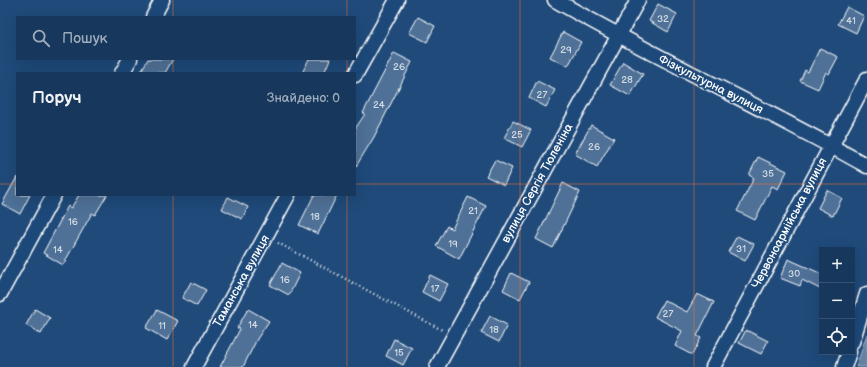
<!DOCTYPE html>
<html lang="uk">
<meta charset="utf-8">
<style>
body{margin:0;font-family:"Balsamiq Sans",sans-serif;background:#203f62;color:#f1f3f6}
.controls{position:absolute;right:12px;bottom:12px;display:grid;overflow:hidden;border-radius:0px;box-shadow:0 4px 16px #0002}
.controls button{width:36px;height:36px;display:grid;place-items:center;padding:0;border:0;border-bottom:1px solid #365272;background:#17385c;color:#f1f3f6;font:20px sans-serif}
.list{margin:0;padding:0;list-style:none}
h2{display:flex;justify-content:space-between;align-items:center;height:52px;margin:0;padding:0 16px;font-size:17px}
h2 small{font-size:13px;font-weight:400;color:#9eacbb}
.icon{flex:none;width:22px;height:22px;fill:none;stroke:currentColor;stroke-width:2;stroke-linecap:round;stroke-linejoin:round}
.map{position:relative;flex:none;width:867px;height:367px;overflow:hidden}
.search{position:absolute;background:#17385c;box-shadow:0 4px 16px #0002;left:16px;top:16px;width:340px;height:44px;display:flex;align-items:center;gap:10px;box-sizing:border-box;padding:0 14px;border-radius:0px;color:#9eacbb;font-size:15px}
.panel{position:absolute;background:#17385c;box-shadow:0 4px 16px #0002;left:16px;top:72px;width:340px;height:124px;border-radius:0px}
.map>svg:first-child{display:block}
</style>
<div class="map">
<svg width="867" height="367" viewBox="0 0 867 367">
<rect width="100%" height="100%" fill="#1f4a7a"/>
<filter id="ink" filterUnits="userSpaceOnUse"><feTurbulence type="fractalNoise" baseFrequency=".025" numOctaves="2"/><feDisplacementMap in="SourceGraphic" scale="8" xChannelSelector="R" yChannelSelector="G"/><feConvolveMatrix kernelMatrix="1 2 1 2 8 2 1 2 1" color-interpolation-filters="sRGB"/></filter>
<g filter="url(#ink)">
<path fill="#6583a4" stroke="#a3b5c8" d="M 867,334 L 867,367 L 856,367 Z"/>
<path fill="#507197" stroke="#fff" d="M 658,4 L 677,14 L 668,32 L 649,21 Z
M 847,7 L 864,16 L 856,33 L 838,24 Z
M 418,17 L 435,26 L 427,42 L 409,33 Z
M 563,32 L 581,42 L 568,66 L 550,57 Z
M 820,48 L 838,57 L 829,74 L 826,72 L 818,89 L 800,81 L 805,70 L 808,72 Z
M 394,53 L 412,62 L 374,137 L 355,168 L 355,129 L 365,114 L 363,113 Z
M 148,59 L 173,59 L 165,73 L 140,73 Z
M 309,59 L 330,59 L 324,73 L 302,73 Z
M 623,62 L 643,74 L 630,96 L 610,85 Z
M 537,81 L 555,90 L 546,107 L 529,98 Z
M 513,121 L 531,130 L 522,147 L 504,138 Z
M 591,125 L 614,138 L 597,167 L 575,154 Z
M 758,157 L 787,171 L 778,189 L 772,186 L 755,220 L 737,211 L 754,178 L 749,175 Z
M 495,160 L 512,168 L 504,185 L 486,176 Z
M 17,177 L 17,195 L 30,195 L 20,214 L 2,204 Z
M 563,183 L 580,192 L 553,248 L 536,239 Z
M 827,190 L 842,198 L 833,216 L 818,208 Z
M 79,195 L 107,195 L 95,215 L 92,213 L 63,265 L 43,253 L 68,206 L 71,208 Z
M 314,195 L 337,195 L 318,234 L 299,225 Z
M 228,197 L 248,207 L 242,219 L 222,209 Z
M 468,197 L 486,206 L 459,259 L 436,246 L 447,226 L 452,229 Z
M 737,236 L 754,244 L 745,261 L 728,252 Z
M 788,259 L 822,274 L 822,290 L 802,280 L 800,286 L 780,278 Z
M 282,263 L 300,273 L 289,295 L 270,285 Z
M 511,273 L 529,282 L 520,299 L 503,290 Z
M 430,275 L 448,284 L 439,301 L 422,292 Z
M 191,282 L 206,290 L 197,306 L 182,298 Z
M 697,294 L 714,302 L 697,336 L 701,338 L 692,355 L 675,346 L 682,331 L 655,317 L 664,300 L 687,312 Z
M 35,309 L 50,318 L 41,334 L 26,325 Z
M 248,309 L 269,321 L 257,339 L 243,367 L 220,367 L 240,329 L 237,328 Z
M 157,310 L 178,321 L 167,340 L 146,328 Z
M 490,316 L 507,325 L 499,342 L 481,333 Z
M 746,330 L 768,341 L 761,354 L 739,343 Z
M 394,339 L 412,348 L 403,365 L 386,356 Z"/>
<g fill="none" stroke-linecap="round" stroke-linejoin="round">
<g stroke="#fff" stroke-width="17">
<path id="street" d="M 555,0 C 657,59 765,108 867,166
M 153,17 L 162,0
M 122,73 L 130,59
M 355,75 L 397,0
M 0,294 L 54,195
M 852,342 L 867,294
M 194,367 L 288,195
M 437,367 L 638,0
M 713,367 L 867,79
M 844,367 L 849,352"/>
</g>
<path stroke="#fff" stroke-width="2.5" stroke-dasharray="1 3" stroke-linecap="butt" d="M 278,243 L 442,330"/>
<use href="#street" stroke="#1f4a7a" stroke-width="14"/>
</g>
</g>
<path fill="none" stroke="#eb7230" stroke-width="1" stroke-opacity="0.55" d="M 173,0 L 173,17M 347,0 L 347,17M 520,0 L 520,367M 694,0 L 694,367M 173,59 L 173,73M 347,59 L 347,73M 0,184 L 17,184M 355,184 L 867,184M 173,195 L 173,367M 347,195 L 347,367"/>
<g text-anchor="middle" stroke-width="3.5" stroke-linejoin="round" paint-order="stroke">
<g font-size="10" fill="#d3dce5">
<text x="663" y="22">32</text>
<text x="851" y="24">41</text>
<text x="566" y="53">29</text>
<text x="399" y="70">26</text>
<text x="627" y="83">28</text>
<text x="542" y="98">27</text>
<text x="379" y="108">24</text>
<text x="517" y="138">25</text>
<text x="594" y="150">26</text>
<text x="768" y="177">35</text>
<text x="473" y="214">21</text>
<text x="315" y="220">18</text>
<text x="73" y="225">16</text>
<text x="453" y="247">19</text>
<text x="741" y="252">31</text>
<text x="58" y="253">14</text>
<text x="794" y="277">30</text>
<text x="285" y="283">16</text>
<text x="435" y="292">17</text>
<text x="668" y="317">27</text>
<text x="253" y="328">14</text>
<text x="162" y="329">11</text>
<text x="494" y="333">18</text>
<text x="399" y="356">15</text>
</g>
<g font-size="12" fill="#fff" stroke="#1f4a7a">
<text transform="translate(711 84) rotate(27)" y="4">Фізкультурна вулиця</text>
<text transform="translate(537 183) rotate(-61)" y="4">вулиця Сергія Тюленіна</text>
<text transform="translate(789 223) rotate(-62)" y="4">Червоноармійська вулиця</text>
<text transform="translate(241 281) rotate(-61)" y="4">Таманська вулиця</text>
</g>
</g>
</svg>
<div class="controls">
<button>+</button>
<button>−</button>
<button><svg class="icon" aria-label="locate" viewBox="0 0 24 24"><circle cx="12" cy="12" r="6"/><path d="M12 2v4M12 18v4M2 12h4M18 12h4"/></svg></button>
</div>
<div class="search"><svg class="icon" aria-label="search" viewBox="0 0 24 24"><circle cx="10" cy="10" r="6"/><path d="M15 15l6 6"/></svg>Пошук</div>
<section class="panel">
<h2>Поруч<small>Знайдено: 0</small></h2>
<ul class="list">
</ul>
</section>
</div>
